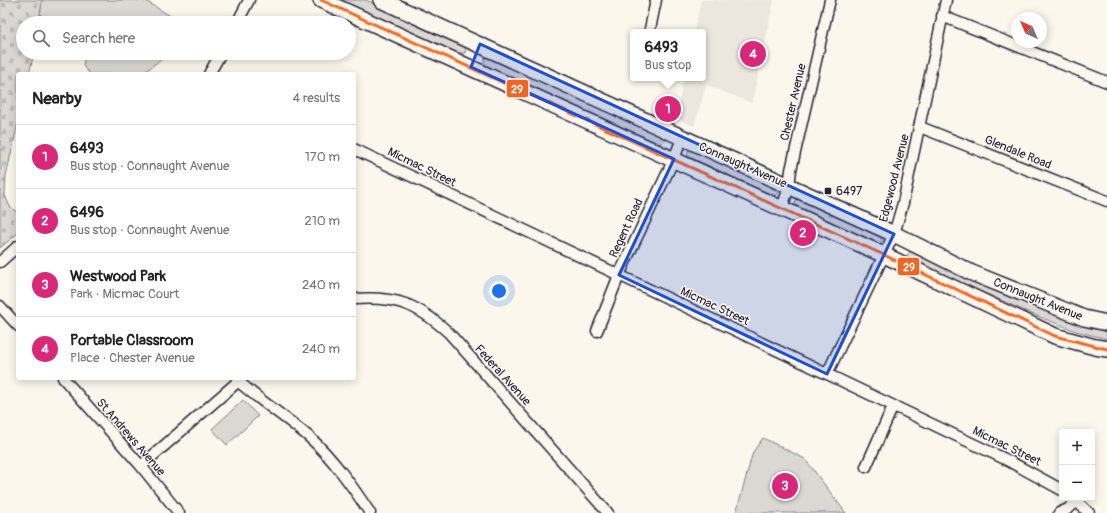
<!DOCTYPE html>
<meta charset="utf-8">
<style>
body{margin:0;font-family:Pangolin,sans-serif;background:#f6f6f6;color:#222}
.controls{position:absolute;right:12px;bottom:12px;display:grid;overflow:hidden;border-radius:4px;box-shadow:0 2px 10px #0003}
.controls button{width:36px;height:36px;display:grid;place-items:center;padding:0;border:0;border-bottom:1px solid #e0e0e0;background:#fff;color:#222;font:20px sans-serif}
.compass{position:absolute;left:1011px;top:12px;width:36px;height:36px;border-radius:50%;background:#fff;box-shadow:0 2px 10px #0003;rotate:316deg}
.you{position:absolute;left:499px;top:291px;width:14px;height:14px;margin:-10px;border:3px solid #fff;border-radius:50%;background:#1a73e8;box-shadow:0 0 0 6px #1a73e833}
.badge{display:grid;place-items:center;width:26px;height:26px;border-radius:50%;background:#db2777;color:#fff;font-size:13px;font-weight:700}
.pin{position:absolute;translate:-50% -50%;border:2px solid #fff;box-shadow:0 1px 4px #0006}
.popup{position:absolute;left:630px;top:29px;width:76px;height:52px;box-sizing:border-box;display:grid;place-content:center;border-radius:4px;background:#fff;filter:drop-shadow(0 1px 3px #0005);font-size:13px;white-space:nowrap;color:#767676}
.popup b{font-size:15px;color:#222}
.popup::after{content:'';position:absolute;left:50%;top:100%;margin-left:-8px;border:8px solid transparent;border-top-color:#fff}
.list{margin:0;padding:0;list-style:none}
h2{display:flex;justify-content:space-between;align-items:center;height:52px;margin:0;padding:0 16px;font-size:17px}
h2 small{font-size:13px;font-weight:400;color:#767676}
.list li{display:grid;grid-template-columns:26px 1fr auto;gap:12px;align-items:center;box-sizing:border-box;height:64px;padding:0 16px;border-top:1px solid #e0e0e0}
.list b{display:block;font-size:15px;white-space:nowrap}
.list p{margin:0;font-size:13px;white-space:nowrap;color:#767676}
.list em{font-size:13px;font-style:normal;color:#767676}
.icon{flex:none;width:22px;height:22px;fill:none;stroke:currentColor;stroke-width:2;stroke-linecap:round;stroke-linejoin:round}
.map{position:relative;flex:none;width:1107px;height:513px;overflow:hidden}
.search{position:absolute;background:#fff;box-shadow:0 2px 10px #0003;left:16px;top:16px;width:340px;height:44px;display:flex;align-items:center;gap:10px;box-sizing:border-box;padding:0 14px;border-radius:22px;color:#767676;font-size:15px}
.panel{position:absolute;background:#fff;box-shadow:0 2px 10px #0003;left:16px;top:72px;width:340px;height:308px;border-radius:4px}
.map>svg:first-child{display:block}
</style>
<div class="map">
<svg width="1107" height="513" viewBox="0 0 1107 513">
<defs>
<pattern id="cemetery-stones" width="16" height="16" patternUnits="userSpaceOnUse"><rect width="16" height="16" fill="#dbd8d3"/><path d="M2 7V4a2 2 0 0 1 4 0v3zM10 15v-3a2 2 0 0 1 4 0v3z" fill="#bcb9b6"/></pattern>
</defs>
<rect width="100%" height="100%" fill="#fbf7ec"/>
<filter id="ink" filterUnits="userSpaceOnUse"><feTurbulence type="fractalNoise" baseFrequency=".025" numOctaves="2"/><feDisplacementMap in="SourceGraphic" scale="8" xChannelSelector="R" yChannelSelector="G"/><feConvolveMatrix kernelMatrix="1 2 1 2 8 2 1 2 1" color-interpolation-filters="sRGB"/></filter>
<g filter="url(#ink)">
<path fill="#ebe7df" d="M 701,0 L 774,0 L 752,103 L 706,85 L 694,126 L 680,120 L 677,112 L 684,78 L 703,78 L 703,32 L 694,32 Z"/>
<path fill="#dbd8d3" stroke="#7e7d87" d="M 42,0 L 144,0 L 182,23 L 39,23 Z
M 340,0 L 366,0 L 464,44 L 466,50 L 465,53 L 458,53 Z
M 71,53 L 169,53 L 142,74 L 90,74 L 83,66 L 85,55 Z
M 489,55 L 666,136 L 662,144 L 658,144 L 485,65 L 484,62 L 486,56 Z
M 693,148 L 777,186 L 779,191 L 777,195 L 773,196 L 689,157 L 687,153 L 689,149 Z
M 801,198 L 878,234 L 881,237 L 882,241 L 880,243 L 876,245 L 796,208 L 795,205 L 796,200 Z
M 911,251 L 1019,299 L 1107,329 L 1107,339 L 1076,331 L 1032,314 L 908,259 L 906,256 Z
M 243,400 L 258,416 L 227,445 L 212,429 Z
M 763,438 L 805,459 L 846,513 L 736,513 L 753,452 Z"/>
<path fill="url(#cemetery-stones)" stroke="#7e7d87" d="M 0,0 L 42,0 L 39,23 L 23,23 L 23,53 L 34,53 L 29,74 L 18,74 L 18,123 L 6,176 L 5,195 L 10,207 L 18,213 L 18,233 L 0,248 Z"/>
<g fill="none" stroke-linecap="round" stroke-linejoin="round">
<g stroke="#22223b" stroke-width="13">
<path id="minor" d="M 942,16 L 1107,82
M 237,23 L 249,0
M 650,29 L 656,0
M 209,74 L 221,53
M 920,127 L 1107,201
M 354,149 L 827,374 L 1007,460 L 1062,490
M 782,209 L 789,186 L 791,170 L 830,0
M 0,262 L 18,246
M 354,299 C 397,296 417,304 449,333 L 608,513
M 0,306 L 18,326
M 597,331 L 619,275 L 674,159 L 682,138
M 827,374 L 894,234 L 903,203 L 946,0
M 63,378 L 141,466 L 179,513
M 238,381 C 260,401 286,417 308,436 C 333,458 352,486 370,513
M 141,466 L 242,378
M 866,467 L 893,406
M 1073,498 L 1089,513
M 1059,513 L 1068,509 L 1077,501"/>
</g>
<g stroke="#22223b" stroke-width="18">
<path id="primary" d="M 321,0 L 884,255 L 1055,336 L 1095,347 L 1107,349
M 381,0 L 894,234 L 972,273 L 1084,318 L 1107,323"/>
</g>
<use href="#minor" stroke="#fbf7ec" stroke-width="10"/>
<use href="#primary" stroke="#fbf7ec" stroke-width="15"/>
<g stroke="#fbf7ec" stroke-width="6">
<path id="bus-1" d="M 321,0 L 884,255 L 1055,336 L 1107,349"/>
</g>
<use href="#bus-1" stroke="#f26522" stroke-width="3"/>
</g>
</g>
<path fill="#1d4ed8" fill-opacity="0.2" stroke="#1d4ed8" stroke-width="3" stroke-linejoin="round" d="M 480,44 L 894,234 L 827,374 L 619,275 L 674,159 L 471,67 Z"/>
<rect fill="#22223b" stroke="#fbf7ec" stroke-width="1.5" x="824" y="187" width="8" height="8" rx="2"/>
<g text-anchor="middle" stroke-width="3" stroke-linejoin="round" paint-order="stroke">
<g font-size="12" fill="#22223b" stroke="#fbf7ec">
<text transform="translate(793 102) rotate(-77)" y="4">Chester Avenue</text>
<text transform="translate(1018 152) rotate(22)" y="4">Glendale Road</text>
<text transform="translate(743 165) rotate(24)" y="4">Connaught Avenue</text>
<text transform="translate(422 167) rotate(26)" y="4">Micmac Street</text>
<text transform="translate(894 178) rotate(-76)" y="4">Edgewood Avenue</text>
<text transform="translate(626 228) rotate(-65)" y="4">Regent Road</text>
<text transform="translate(1038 299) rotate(22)" y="4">Connaught Avenue</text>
<text transform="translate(715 306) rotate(25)" y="4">Micmac Street</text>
<text transform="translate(503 375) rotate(48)" y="4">Federal Avenue</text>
<text transform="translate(131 437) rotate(49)" y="4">St Andrews Avenue</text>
<text transform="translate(1007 446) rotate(26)" y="4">Micmac Street</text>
</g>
<g font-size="12" fill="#22223b" stroke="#fbf7ec" text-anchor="start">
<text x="836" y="195">6497</text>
</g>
</g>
<g stroke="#fbf7ec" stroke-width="1.5">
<rect x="506" y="79" width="23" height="19" rx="4" fill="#f26522"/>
<rect x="897" y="257" width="23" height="19" rx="4" fill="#f26522"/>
</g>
<g font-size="11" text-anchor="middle" font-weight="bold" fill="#fff">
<text x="517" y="93">29</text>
<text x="909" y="271">29</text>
</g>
</svg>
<div class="controls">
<button>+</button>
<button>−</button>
</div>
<svg class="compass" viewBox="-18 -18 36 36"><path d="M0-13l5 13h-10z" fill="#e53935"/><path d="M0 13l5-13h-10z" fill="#767676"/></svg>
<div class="you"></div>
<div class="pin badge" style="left:668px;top:109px">1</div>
<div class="popup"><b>6493</b>Bus stop</div>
<div class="pin badge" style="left:803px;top:233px">2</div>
<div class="pin badge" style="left:785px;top:486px">3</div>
<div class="pin badge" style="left:753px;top:54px">4</div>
<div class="search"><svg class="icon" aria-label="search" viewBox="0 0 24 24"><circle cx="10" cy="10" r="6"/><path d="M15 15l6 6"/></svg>Search here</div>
<section class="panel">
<h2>Nearby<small>4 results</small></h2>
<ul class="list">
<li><span class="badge">1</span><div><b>6493</b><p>Bus stop · Connaught Avenue</p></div><em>170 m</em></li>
<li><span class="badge">2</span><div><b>6496</b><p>Bus stop · Connaught Avenue</p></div><em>210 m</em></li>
<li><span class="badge">3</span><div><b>Westwood Park</b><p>Park · Micmac Court</p></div><em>240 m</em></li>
<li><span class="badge">4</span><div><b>Portable Classroom</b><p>Place · Chester Avenue</p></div><em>240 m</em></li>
</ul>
</section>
</div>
